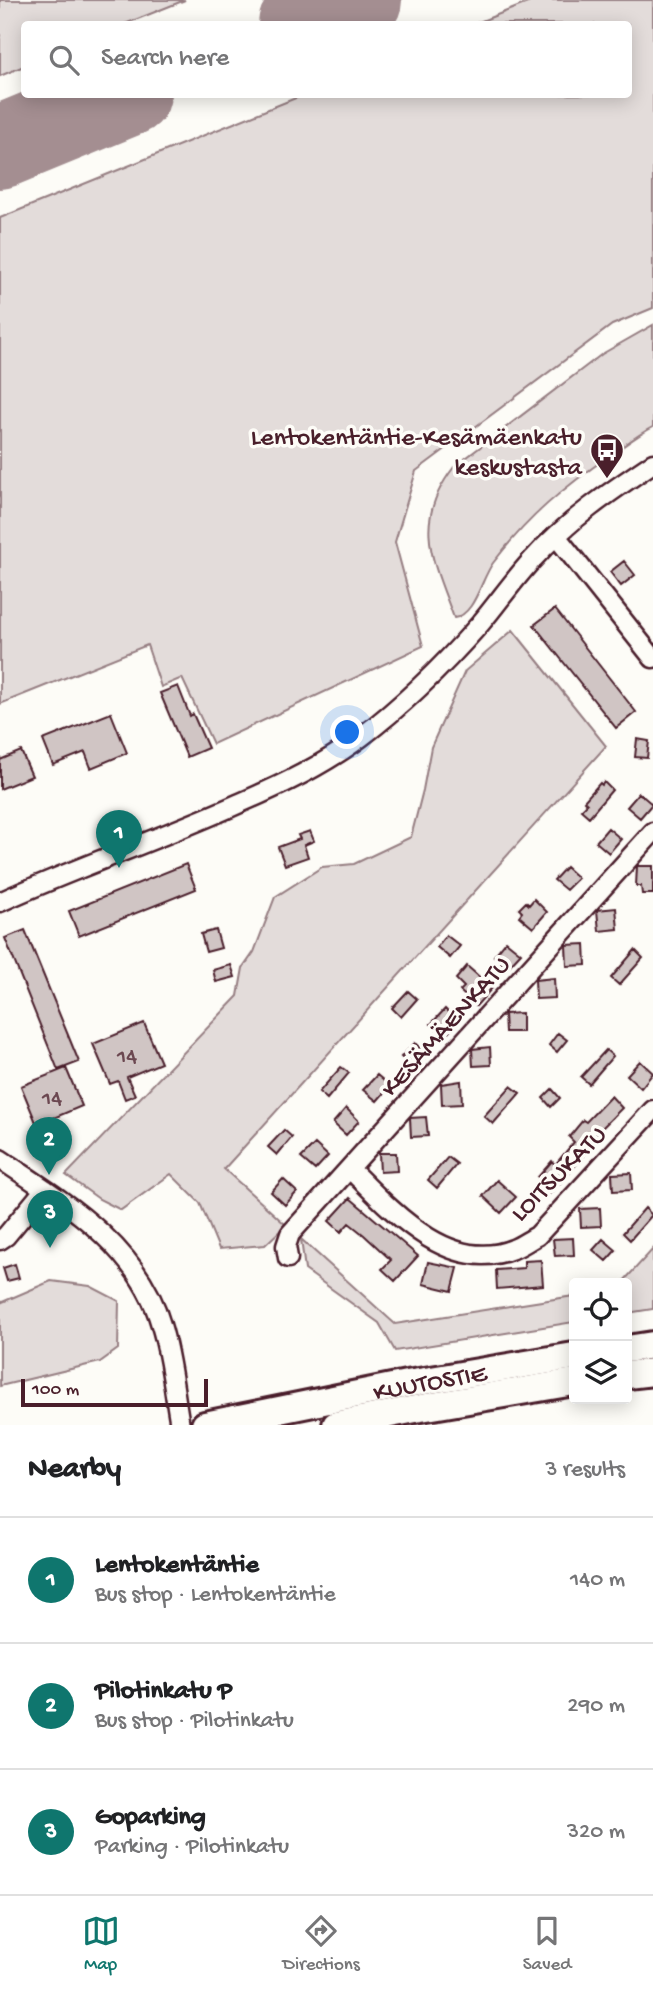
<!DOCTYPE html>
<meta charset="utf-8">
<style>
body{margin:0;font-family:"Gochi Hand",sans-serif;background:#f6f6f6;color:#202124}
.controls{position:absolute;right:21px;bottom:21px;display:grid;overflow:hidden;border-radius:7px;box-shadow:0 4px 18px #0003}
.controls button{width:63px;height:63px;display:grid;place-items:center;padding:0;border:0;border-bottom:2px solid #e0e0e0;background:#fff;color:#202124;font:35px sans-serif}
.scale{position:absolute;left:21px;bottom:18px;width:187px;box-sizing:border-box;padding-left:7px;border:4px solid #4a1f2b;border-top:0;font-size:19px;line-height:24px;white-space:nowrap;color:#4a1f2b;-webkit-text-stroke:5px #fdfcf7;paint-order:stroke}
.you{position:absolute;left:348px;top:733px;width:24px;height:24px;margin:-18px;border:5px solid #fff;border-radius:50%;background:#1a73e8;box-shadow:0 0 0 10px #1a73e833}
.badge{display:grid;place-items:center;width:46px;height:46px;border-radius:50%;background:#0f766e;color:#fff;font-size:23px;font-weight:700}
.pin{position:absolute;translate:-50% -58px;filter:drop-shadow(0 2px 4px #0008)}
.pin::after{content:'';position:absolute;top:37px;width:24px;height:21px;background:inherit;clip-path:polygon(0 0,100% 0,50% 100%)}
.list{margin:0;padding:0;list-style:none}
h2{display:flex;justify-content:space-between;align-items:center;height:91px;margin:0;padding:0 28px;font-size:30px}
h2 small{font-size:23px;font-weight:400;color:#757577}
.list li{display:grid;grid-template-columns:46px 1fr auto;gap:21px;align-items:center;box-sizing:border-box;height:126px;padding:0 28px;border-top:2px solid #e0e0e0}
.list b{display:block;font-size:26px;white-space:nowrap}
.list p{margin:0;font-size:23px;white-space:nowrap;color:#757577}
.list em{font-size:23px;font-style:normal;color:#757577}
.icon{flex:none;width:38px;height:38px;fill:none;stroke:currentColor;stroke-width:2;stroke-linecap:round;stroke-linejoin:round}
.map{position:relative;flex:none;width:653px;height:1425px;overflow:hidden}
.search{position:absolute;background:#fff;box-shadow:0 4px 18px #0003;left:21px;right:21px;top:21px;height:77px;display:flex;align-items:center;gap:18px;box-sizing:border-box;padding:0 24px;border-radius:7px;color:#757577;font-size:26px}
.sheet{height:469px;background:#fff}
nav{display:flex;justify-content:space-around;align-items:center;box-sizing:border-box;height:98px;border-top:2px solid #e0e0e0;background:#fff;font-size:19px;color:#757577}
nav a{display:grid;justify-items:center;gap:4px}
nav .on{color:#0f766e}
.map>svg:first-child{display:block}
</style>
<div class="map">
<svg width="653" height="1425" viewBox="0 0 653 1425">
<rect width="100%" height="100%" fill="#fdfcf7"/>
<filter id="ink" filterUnits="userSpaceOnUse"><feTurbulence type="fractalNoise" baseFrequency=".0143" numOctaves="2"/><feDisplacementMap in="SourceGraphic" scale="14" xChannelSelector="R" yChannelSelector="G"/><feConvolveMatrix kernelMatrix="1 2 1 2 8 2 1 2 1" color-interpolation-filters="sRGB"/></filter>
<g filter="url(#ink)">
<path fill="#e3dcda" stroke="#967e82" stroke-width="2" d="M 0,0 L 185,0 L 125,24 L 24,24 L 24,66 L 0,76 Z
M 535,0 L 653,0 L 653,308 L 612,325 L 416,471 L 395,542 L 423,646 L 213,744 L 182,678 L 161,687 L 147,645 L 0,704 L 0,218 L 303,95 L 628,94 L 628,24 L 474,24 Z
M 653,325 L 653,427 C 639,434 625,445 612,454 C 564,487 528,517 493,563 C 481,579 475,615 454,618 C 433,561 411,522 454,467 L 602,354 Z
M 513,630 L 606,746 L 224,1169 L 286,1225 L 265,1245 L 219,1249 L 200,1203 L 171,1174 L 121,1210 L 99,1199 L 66,1175 L 238,996 L 243,968 L 254,952 L 275,897 L 322,867 L 354,864 L 411,837 L 423,790 L 431,747 L 465,671 Z
M 301,1239 L 395,1324 L 574,1296 L 574,1322 L 395,1351 L 379,1323 L 305,1270 Z
M 653,1249 L 653,1309 L 627,1313 L 627,1283 L 622,1283 Z
M 51,1281 L 90,1286 L 119,1301 L 118,1349 L 100,1362 L 0,1386 L 0,1303 Z"/>
<g fill="none" stroke-linecap="round" stroke-linejoin="round">
<path stroke="#a48e91" stroke-width="84" d="M 300,24 L 360,0
M 0,147 L 129,94"/>
</g>
<path fill="#d0c5c4" stroke="#4a1f2b" stroke-width="2" d="M 624,561 L 635,575 L 621,586 L 610,572 Z
M 555,609 L 636,712 L 616,728 L 534,625 Z
M 178,686 L 190,716 L 193,714 L 208,748 L 187,757 L 160,693 Z
M 111,713 L 127,753 L 91,768 L 85,752 L 53,765 L 43,740 Z
M 637,739 L 649,741 L 647,758 L 635,757 Z
M 21,751 L 32,776 L 0,789 L 0,760 Z
M 604,782 L 612,790 L 589,817 L 581,810 L 587,804 L 584,801 L 600,783 L 602,785 Z
M 639,793 L 652,804 L 640,818 L 627,807 Z
M 608,828 L 621,839 L 609,853 L 596,842 Z
M 310,831 L 314,841 L 304,845 L 308,857 L 285,865 L 278,847 L 300,839 L 298,835 Z
M 186,864 L 196,889 L 79,936 L 69,911 Z
M 637,866 L 653,866 L 653,894 L 642,894 L 641,886 L 636,886 Z
M 566,867 L 578,878 L 566,890 L 554,880 Z
M 534,899 L 547,912 L 533,928 L 519,916 L 522,912 L 519,909 L 526,902 L 529,905 Z
M 616,908 L 618,929 L 599,931 L 597,910 Z
M 25,930 L 79,1062 L 58,1070 L 5,938 Z
M 216,930 L 221,948 L 206,952 L 201,934 Z
M 446,935 L 460,946 L 450,958 L 437,947 Z
M 506,941 L 521,953 L 507,968 L 494,956 Z
M 585,944 L 586,965 L 567,966 L 566,945 Z
M 635,950 L 643,958 L 619,985 L 611,978 Z
M 231,965 L 235,977 L 216,982 L 213,970 Z
M 467,966 L 492,988 L 476,1006 L 460,991 L 464,987 L 456,979 Z
M 554,978 L 555,998 L 536,999 L 535,980 Z
M 408,991 L 417,999 L 401,1017 L 392,1008 Z
M 445,1009 L 458,1022 L 445,1036 L 431,1024 Z
M 522,1013 L 522,1032 L 505,1032 L 504,1014 Z
M 144,1023 L 161,1063 L 127,1077 L 135,1095 L 125,1099 L 118,1081 L 110,1084 L 93,1044 Z
M 558,1033 L 567,1040 L 557,1052 L 549,1045 Z
M 415,1043 L 427,1055 L 414,1069 L 401,1057 Z
M 490,1047 L 491,1065 L 473,1066 L 472,1049 Z
M 606,1050 L 613,1056 L 589,1084 L 581,1077 Z
M 640,1061 L 653,1073 L 641,1088 L 627,1075 Z
M 341,1067 L 349,1073 L 327,1099 L 319,1092 Z
M 66,1068 L 82,1106 L 37,1125 L 21,1086 Z
M 377,1075 L 390,1086 L 377,1101 L 363,1090 Z
M 461,1081 L 462,1104 L 442,1105 L 441,1084 Z
M 511,1086 L 520,1093 L 493,1124 L 484,1116 Z
M 552,1089 L 560,1098 L 551,1107 L 543,1098 Z
M 611,1096 L 622,1108 L 598,1132 L 600,1134 L 567,1176 L 545,1198 L 536,1189 L 543,1182 L 538,1177 L 552,1161 L 555,1165 L 574,1142 L 569,1137 L 583,1120 L 586,1122 Z
M 346,1108 L 359,1121 L 346,1135 L 333,1123 Z
M 426,1117 L 428,1136 L 411,1137 L 410,1118 Z
M 284,1130 L 292,1137 L 277,1155 L 268,1147 Z
M 315,1144 L 328,1156 L 315,1170 L 301,1158 Z
M 379,1153 L 396,1153 L 397,1171 L 380,1172 Z
M 448,1157 L 457,1164 L 437,1188 L 428,1180 Z
M 631,1173 L 632,1190 L 613,1191 L 612,1174 Z
M 283,1179 L 297,1192 L 285,1205 L 271,1192 Z
M 497,1180 L 516,1197 L 501,1213 L 483,1196 Z
M 350,1198 L 418,1256 L 395,1281 L 382,1269 L 391,1260 L 364,1235 L 349,1223 L 341,1232 L 329,1221 Z
M 600,1208 L 601,1226 L 581,1227 L 580,1209 Z
M 645,1208 L 652,1215 L 630,1240 L 623,1233 Z
M 573,1238 L 574,1255 L 555,1256 L 553,1239 Z
M 603,1239 L 616,1250 L 606,1261 L 593,1250 Z
M 541,1260 L 543,1285 L 497,1289 L 496,1270 L 524,1268 L 524,1261 Z
M 428,1262 L 458,1268 L 452,1291 L 423,1284 Z
M 15,1264 L 19,1278 L 7,1281 L 3,1268 Z"/>
<g fill="none" stroke-linecap="round" stroke-linejoin="round">
<g stroke="#4a1f2b" stroke-width="23">
<path id="minor" d="M 556,536 L 653,658
M 0,902 C 79,866 161,839 240,803 C 282,785 324,765 361,737 C 405,704 443,666 480,624 C 498,603 514,579 533,559 C 567,521 611,491 653,463
M 0,1159 C 63,1201 139,1246 161,1325 C 171,1357 174,1392 180,1425
M 350,1169 C 391,1210 449,1275 513,1249 C 521,1246 529,1240 537,1236 L 653,1110
M 0,1240 L 6,1236 L 45,1189
M 288,1258 L 286,1246 L 290,1234 L 653,832"/>
</g>
<g stroke="#4a1f2b" stroke-width="32">
<g id="highway">
<path d="M 627,1349 L 653,1345"/>
<path d="M 627,1375 L 653,1372"/>
<path id="s1" d="M 205,1425 L 407,1384 L 574,1356"/>
<path d="M 336,1425 L 415,1409 L 574,1382"/>
</g>
</g>
<use href="#minor" stroke="#fdfcf7" stroke-width="18"/>
<use href="#highway" stroke="#fdfcf7" stroke-width="26"/>
</g>
</g>
<defs>
<g id="bus-pin" transform="scale(1.75)"><path d="M0 17L-7.5 6A9.5 9.5 0 1 1 7.5 6Z" fill="#4a1f2b" stroke="#fdfcf7"/><path d="M-5-6H5V4H4V6H2V4H-2V6H-4V4H-5ZM-3.5-4V0h7V-4ZM-3.5 1.2v1.5H-2V1.2ZM2 1.2v1.5H3.5V1.2Z" fill="#fff"/></g>
</defs>
<g fill-rule="evenodd">
<use href="#bus-pin" x="607" y="450"/>
</g>
<g text-anchor="middle" stroke-width="7" stroke-linejoin="round" paint-order="stroke">
<g font-size="23" fill="#6c4851">
<text x="127" y="1062">14</text>
<text x="52" y="1104">14</text>
</g>
<g font-size="26" fill="#4a1f2b" stroke="#fdfcf7" text-anchor="end">
<text x="582" y="444">Lentokentäntie-Kesämäenkatu<tspan x="582" dy="30">keskustasta</tspan></text>
</g>
<g font-size="26" fill="#4a1f2b" stroke="#fdfcf7">
<text transform="translate(444 1025) rotate(-48)" y="9">KESÄMÄENKATU</text>
<text transform="translate(557 1172) rotate(-45)" y="9">LOITSUKATU</text>
<text dy="9" stroke="none"><textPath href="#s1" startOffset="229">KUUTOSTIE</textPath></text>
</g>
</g>
</svg>
<div class="controls">
<button><svg class="icon" aria-label="locate" viewBox="0 0 24 24"><circle cx="12" cy="12" r="6"/><path d="M12 2v4M12 18v4M2 12h4M18 12h4"/></svg></button>
<button><svg class="icon" aria-label="layers" viewBox="0 0 24 24"><path d="M12 4l9 5-9 5-9-5zM3 14l9 5 9-5"/></svg></button>
</div>
<div class="scale">100 m</div>
<div class="you"></div>
<div class="pin badge" style="left:119px;top:868px">1</div>
<div class="pin badge" style="left:49px;top:1175px">2</div>
<div class="pin badge" style="left:50px;top:1248px">3</div>
<div class="search"><svg class="icon" aria-label="search" viewBox="0 0 24 24"><circle cx="10" cy="10" r="6"/><path d="M15 15l6 6"/></svg>Search here</div>
</div>
<section class="sheet">
<h2>Nearby<small>3 results</small></h2>
<ul class="list">
<li><span class="badge">1</span><div><b>Lentokentäntie</b><p>Bus stop · Lentokentäntie</p></div><em>140 m</em></li>
<li><span class="badge">2</span><div><b>Pilotinkatu P</b><p>Bus stop · Pilotinkatu</p></div><em>290 m</em></li>
<li><span class="badge">3</span><div><b>Goparking</b><p>Parking · Pilotinkatu</p></div><em>320 m</em></li>
</ul>
</section>
<nav>
<a class="on"><svg class="icon" aria-label="map" viewBox="0 0 24 24"><path d="M3 6l6-2 6 2 6-2v14l-6 2-6-2-6 2zM9 4v14M15 6v14"/></svg>Map</a>
<a><svg class="icon" aria-label="directions" viewBox="0 0 24 24"><path d="M12 3l9 9-9 9-9-9zM9 14v-3h6M13 9l2 2-2 2"/></svg>Directions</a>
<a><svg class="icon" aria-label="saved" viewBox="0 0 24 24"><path d="M7 4h10v16l-5-4-5 4z"/></svg>Saved</a>
</nav>
